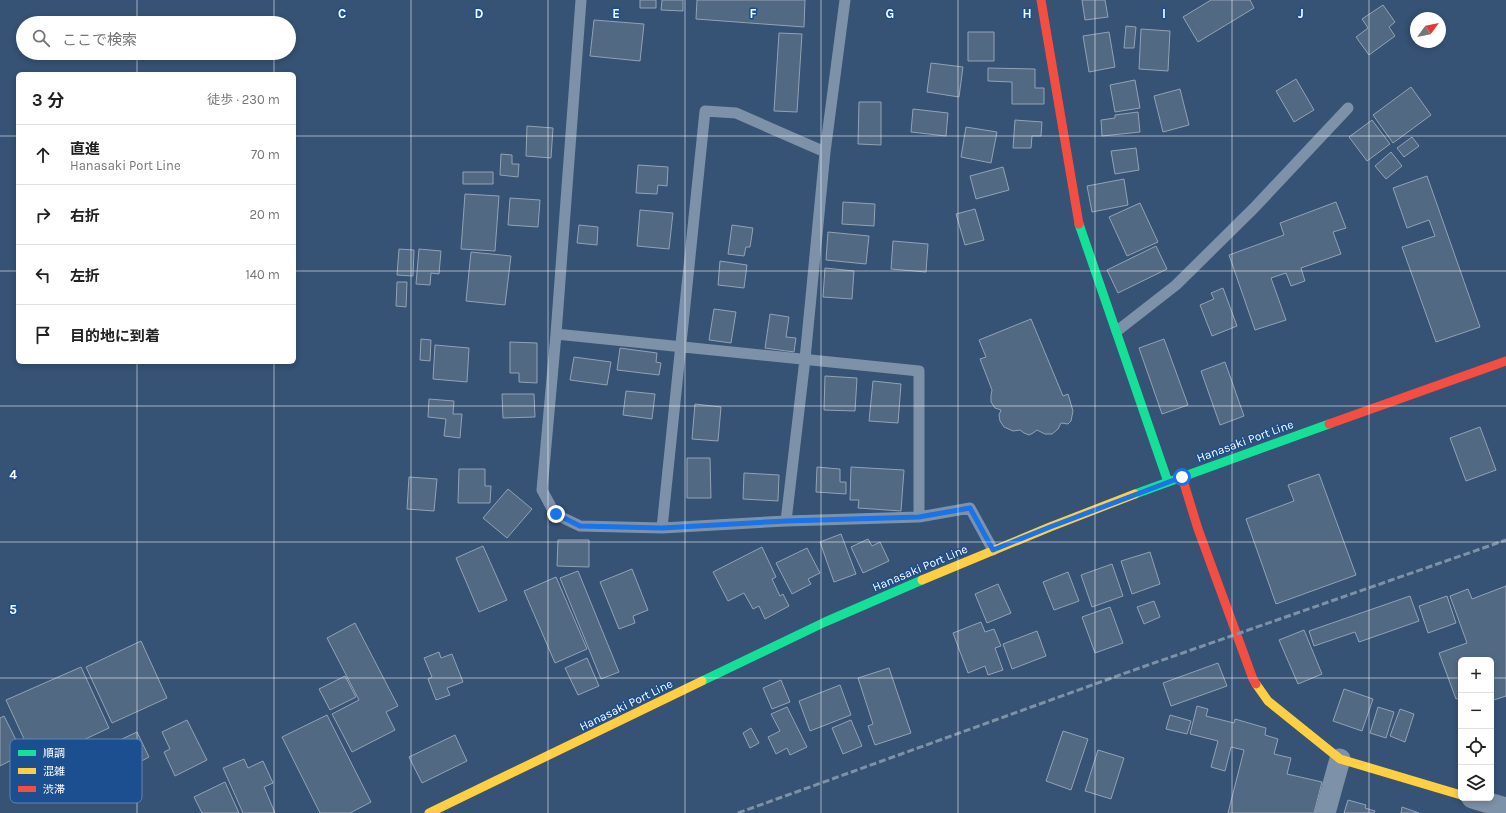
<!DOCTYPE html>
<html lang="ja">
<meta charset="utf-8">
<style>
body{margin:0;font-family:Karla,"Noto Sans JP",sans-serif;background:#f6f6f6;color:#222}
.controls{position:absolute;right:12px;bottom:12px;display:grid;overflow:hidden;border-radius:6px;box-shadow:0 2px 6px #0003}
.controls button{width:36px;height:36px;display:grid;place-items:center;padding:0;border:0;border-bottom:1px solid #e0e0e0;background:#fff;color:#222;font:20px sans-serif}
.compass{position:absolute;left:1410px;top:12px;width:36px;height:36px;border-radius:50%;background:#fff;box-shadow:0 2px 6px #0003;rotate:57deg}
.stop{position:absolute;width:12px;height:12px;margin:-9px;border:3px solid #1a73e8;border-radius:50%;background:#fff}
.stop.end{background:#1a73e8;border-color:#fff;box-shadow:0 1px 4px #0008}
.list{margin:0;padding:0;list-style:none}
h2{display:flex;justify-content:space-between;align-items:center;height:52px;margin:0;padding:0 16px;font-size:17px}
h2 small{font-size:13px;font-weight:400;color:#767676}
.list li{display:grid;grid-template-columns:26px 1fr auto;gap:12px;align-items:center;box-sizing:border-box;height:60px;padding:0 16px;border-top:1px solid #e0e0e0}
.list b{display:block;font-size:15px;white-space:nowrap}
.list p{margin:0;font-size:13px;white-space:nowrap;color:#767676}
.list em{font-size:13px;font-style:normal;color:#767676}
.icon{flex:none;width:22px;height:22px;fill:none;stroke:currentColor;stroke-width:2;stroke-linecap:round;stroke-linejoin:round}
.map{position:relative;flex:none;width:1506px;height:813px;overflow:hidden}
.search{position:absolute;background:#fff;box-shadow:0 2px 6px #0003;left:16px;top:16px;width:280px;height:44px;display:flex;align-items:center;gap:10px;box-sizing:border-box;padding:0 14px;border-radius:22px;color:#767676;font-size:15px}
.panel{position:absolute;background:#fff;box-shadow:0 2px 6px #0003;left:16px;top:72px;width:280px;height:292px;border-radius:6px}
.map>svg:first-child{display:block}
</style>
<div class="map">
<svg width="1506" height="813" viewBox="0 0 1506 813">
<rect width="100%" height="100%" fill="#365274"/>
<path fill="#526984" stroke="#92a2b6" d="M 640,0 L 656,0 L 656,8 L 640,8 Z
M 662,0 L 683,0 L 683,11 L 661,10 Z
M 697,0 L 805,0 L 804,27 L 696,19 Z
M 1082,0 L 1105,0 L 1108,17 L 1085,20 Z
M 1211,0 L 1250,0 L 1254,8 L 1198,42 L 1183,17 Z
M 1383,5 L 1395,22 L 1389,27 L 1395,36 L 1369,55 L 1356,37 L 1368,28 L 1362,19 Z
M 594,20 L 644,24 L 640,61 L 590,56 Z
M 1126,26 L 1136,27 L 1134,48 L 1124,48 Z
M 1141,29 L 1170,31 L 1168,71 L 1139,69 Z
M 968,32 L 994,32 L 994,61 L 968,61 Z
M 1109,32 L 1115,67 L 1089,72 L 1083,36 Z
M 779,33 L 802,34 L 797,112 L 774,111 Z
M 931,63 L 963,67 L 959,97 L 927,92 Z
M 988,68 L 1035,69 L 1035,88 L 1044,88 L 1044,104 L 1012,104 L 1012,82 L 988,81 Z
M 1296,79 L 1314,110 L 1294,122 L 1276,91 Z
M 1135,80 L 1140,108 L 1115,112 L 1110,85 Z
M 1411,87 L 1431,115 L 1393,143 L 1373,115 Z
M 1180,89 L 1189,125 L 1163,132 L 1154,96 Z
M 859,102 L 881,102 L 881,145 L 858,144 Z
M 913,109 L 948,113 L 946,136 L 911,132 Z
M 1138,112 L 1140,132 L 1102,136 L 1101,120 L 1115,118 L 1115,115 Z
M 1015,120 L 1042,122 L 1041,136 L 1032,136 L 1031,148 L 1013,148 Z
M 1372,120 L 1390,144 L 1367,161 L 1349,137 Z
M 527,126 L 553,128 L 551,158 L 526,156 Z
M 966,127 L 997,132 L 991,163 L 961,157 Z
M 1412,137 L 1419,146 L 1404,157 L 1397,148 Z
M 1136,148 L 1139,170 L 1115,174 L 1111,151 Z
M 1391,152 L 1402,166 L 1386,179 L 1375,166 Z
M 501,154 L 512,155 L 512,164 L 519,164 L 518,177 L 500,175 Z
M 638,165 L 668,167 L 667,186 L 658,185 L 657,194 L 636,193 Z
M 1003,167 L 1009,190 L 976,199 L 970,176 Z
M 463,172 L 493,172 L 493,184 L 463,184 Z
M 1427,176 L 1480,327 L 1436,342 L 1402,247 L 1435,236 L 1429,220 L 1407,228 L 1393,188 Z
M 1124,179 L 1128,205 L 1092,212 L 1087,186 Z
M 465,194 L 499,196 L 495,251 L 461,249 Z
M 510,198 L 540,200 L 538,227 L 508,225 Z
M 843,202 L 875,204 L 874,226 L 842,224 Z
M 1336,202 L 1346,228 L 1333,232 L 1341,254 L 1301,268 L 1305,281 L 1291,286 L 1286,273 L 1271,278 L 1286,320 L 1255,330 L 1229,255 L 1284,235 L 1280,223 Z
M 1140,203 L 1158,242 L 1127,256 L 1109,217 Z
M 975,209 L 984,240 L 965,245 L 956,214 Z
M 640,210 L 673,213 L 669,249 L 637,246 Z
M 579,225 L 598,227 L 597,245 L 577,243 Z
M 732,225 L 753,228 L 750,247 L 746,247 L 744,256 L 728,254 Z
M 828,232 L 869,236 L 866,264 L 826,260 Z
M 893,241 L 928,244 L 926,272 L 891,269 Z
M 1156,246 L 1167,269 L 1118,293 L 1107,270 Z
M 399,249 L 414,250 L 413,276 L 397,275 Z
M 419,249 L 441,251 L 439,274 L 431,273 L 430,285 L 416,284 Z
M 471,252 L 511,256 L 505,305 L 466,301 Z
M 720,261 L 747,265 L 744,288 L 718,285 Z
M 825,268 L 854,271 L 852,299 L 823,297 Z
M 397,282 L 407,282 L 406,307 L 396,306 Z
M 1223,288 L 1237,326 L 1212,336 L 1200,305 L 1214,299 L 1211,293 Z
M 714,309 L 736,312 L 731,343 L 709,340 Z
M 770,314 L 789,317 L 786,337 L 796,338 L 794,352 L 765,348 Z
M 1031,319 L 1063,396 L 1068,394 L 1073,411 L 1071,421 L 1068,424 L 1061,423 L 1058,429 L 1052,434 L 1045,434 L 1037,430 L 1033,433 L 1029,435 L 1024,433 L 1020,430 L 1013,431 L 1004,427 L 1000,421 L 999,415 L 1001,410 L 995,408 L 991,402 L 991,395 L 992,390 L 980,359 L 986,357 L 979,340 Z
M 421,339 L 431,340 L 430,361 L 420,360 Z
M 1164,339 L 1188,405 L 1162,414 L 1139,348 Z
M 510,342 L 537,343 L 537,383 L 519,382 L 519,373 L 510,373 Z
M 435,345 L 469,348 L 467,382 L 433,379 Z
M 620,348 L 657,353 L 656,362 L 661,363 L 659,375 L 617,370 Z
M 574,357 L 611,362 L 607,385 L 570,380 Z
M 1225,362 L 1244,416 L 1220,425 L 1201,371 Z
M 825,376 L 857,378 L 855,411 L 824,410 Z
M 873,381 L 901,384 L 898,423 L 869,421 Z
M 626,391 L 655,394 L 652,419 L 623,415 Z
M 502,394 L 534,394 L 535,417 L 503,418 Z
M 429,399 L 454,401 L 453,414 L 462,414 L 460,438 L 444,436 L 446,419 L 428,417 Z
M 695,404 L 721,407 L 718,441 L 692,439 Z
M 1480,427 L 1496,470 L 1466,481 L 1450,438 Z
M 687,458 L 710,458 L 711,498 L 687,498 Z
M 817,467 L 840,469 L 840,482 L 846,482 L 846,494 L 816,492 Z
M 851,467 L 904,470 L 901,511 L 858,508 L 859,500 L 850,500 Z
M 459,469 L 485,469 L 485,486 L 491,486 L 490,503 L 458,503 Z
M 744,473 L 779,475 L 778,501 L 743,499 Z
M 1319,474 L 1356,575 L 1276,604 L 1246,519 L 1294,501 L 1288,485 Z
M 409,477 L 437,479 L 434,511 L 407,509 Z
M 508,489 L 532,509 L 507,538 L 483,518 Z
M 841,534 L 856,574 L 834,582 L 820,542 Z
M 868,539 L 872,546 L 880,542 L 889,561 L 863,573 L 851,547 Z
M 558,540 L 589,540 L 589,567 L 557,566 Z
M 483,546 L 507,600 L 479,612 L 456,558 Z
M 762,547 L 776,577 L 772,579 L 780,596 L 783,594 L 789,606 L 765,619 L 759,606 L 753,609 L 744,593 L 728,601 L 713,572 Z
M 807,548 L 820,573 L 808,579 L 811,584 L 792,594 L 776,563 Z
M 1150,552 L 1160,584 L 1132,594 L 1121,561 Z
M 1112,564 L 1123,596 L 1092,607 L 1081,575 Z
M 632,569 L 648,610 L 633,616 L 635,623 L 619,629 L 600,582 Z
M 578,571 L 619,672 L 601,679 L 560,578 Z
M 1068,572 L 1079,601 L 1054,610 L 1043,582 Z
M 556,577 L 587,649 L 555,663 L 524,591 Z
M 998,584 L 1011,613 L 987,623 L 975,594 Z
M 1506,586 L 1506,696 L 1491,701 L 1491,660 L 1461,660 L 1461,698 L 1456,699 L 1439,653 L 1467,643 L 1450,596 L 1468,589 L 1472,599 Z
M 1410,596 L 1419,621 L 1359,642 L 1355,632 L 1314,646 L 1309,631 Z
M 1447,596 L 1456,623 L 1428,633 L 1419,606 Z
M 1154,601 L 1160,617 L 1144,624 L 1137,607 Z
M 1110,607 L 1123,643 L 1095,653 L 1082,617 Z
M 981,622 L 985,632 L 994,629 L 1001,646 L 995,648 L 1003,670 L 988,675 L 985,666 L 968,673 L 953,633 Z
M 355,623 L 398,706 L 386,712 L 395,730 L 352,752 L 332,714 L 359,700 L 327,638 Z
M 1304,630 L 1322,674 L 1298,684 L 1279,640 Z
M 1037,631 L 1046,656 L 1012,669 L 1003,644 Z
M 141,641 L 167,698 L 112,723 L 86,667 Z
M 439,652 L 441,658 L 452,654 L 463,682 L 447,688 L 450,695 L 436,700 L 428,679 L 432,677 L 424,658 Z
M 587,658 L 599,686 L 578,695 L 565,668 Z
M 1218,663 L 1227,686 L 1171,706 L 1163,683 Z
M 81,667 L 109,728 L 79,742 L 81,747 L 37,767 L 6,700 Z
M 889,668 L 911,733 L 875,745 L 868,726 L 873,724 L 858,678 Z
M 345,676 L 356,697 L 330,710 L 319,689 Z
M 781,680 L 790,702 L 772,709 L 763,688 Z
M 840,685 L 851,715 L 810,731 L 799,701 Z
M 1344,689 L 1373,699 L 1362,731 L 1333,721 Z
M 1197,706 L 1208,709 L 1206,716 L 1234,723 L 1235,719 L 1266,728 L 1265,735 L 1278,739 L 1274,754 L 1291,758 L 1287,774 L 1322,782 L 1314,813 L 1228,813 L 1244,750 L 1231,747 L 1225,771 L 1211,767 L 1218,741 L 1190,734 Z
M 787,707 L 807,747 L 790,755 L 787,748 L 776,754 L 768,737 L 780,731 L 771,714 Z
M 1378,707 L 1394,712 L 1386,738 L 1370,733 Z
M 1400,709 L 1414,714 L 1405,742 L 1390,736 Z
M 327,715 L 371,802 L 350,813 L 320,813 L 282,737 Z
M 1170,715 L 1191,721 L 1187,734 L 1166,729 Z
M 4,716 L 23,754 L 0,766 L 0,718 Z
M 187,720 L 207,760 L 175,776 L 164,752 L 170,749 L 162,732 Z
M 851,720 L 862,746 L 843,754 L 832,728 Z
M 751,728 L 759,743 L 750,748 L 743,733 Z
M 1063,731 L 1088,739 L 1071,790 L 1046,781 Z
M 137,732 L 149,757 L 134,765 L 122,739 Z
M 455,735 L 467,761 L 422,783 L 409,757 Z
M 1098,750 L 1124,758 L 1111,799 L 1085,791 Z
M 244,759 L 248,768 L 263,761 L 273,783 L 264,787 L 275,813 L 243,813 L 223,768 Z
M 225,782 L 239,813 L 202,813 L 194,797 Z
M 1348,800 L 1366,805 L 1365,808 L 1375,811 L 1374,813 L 1344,813 Z
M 1402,807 L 1419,813 L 1401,813 Z"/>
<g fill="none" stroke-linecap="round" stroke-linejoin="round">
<path stroke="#7d92a8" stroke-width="11" d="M 581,0 L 556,334 L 542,490 L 555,514 L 580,526 L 662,528 L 786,521 L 919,517 L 970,508 L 993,550
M 1117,331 L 1176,285 L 1254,208 L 1348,108
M 556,334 L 919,371 L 919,517
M 786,521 L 805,359 L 825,152 L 845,0
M 662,528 L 705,111 L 736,113 L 825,152"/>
<path stroke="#7d92a8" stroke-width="21" d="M 1472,798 L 1506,808
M 1325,813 L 1340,759"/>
<path stroke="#16e098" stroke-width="9" d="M 1079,224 L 1168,482
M 1135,494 L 1329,424
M 702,681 L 825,622 L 922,580"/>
<path stroke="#ffcf43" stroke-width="9" d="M 922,580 L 1050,527 L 1135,494
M 1256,684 L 1268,701 L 1340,759 L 1461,795
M 429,813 L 702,681"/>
<path stroke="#f24e42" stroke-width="9" d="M 1041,0 L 1079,224
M 1329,424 L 1506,361
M 1182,477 L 1198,529 L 1253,679 L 1256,684"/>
<path stroke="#7e92a7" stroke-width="3" stroke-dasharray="7 3" stroke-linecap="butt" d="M 738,813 L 1131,671 L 1506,540"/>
</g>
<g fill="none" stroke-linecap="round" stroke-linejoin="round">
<path stroke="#1a73e8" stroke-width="5" d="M 556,514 L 580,526 L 662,528 L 786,521 L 919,517 L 970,508 L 993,550 L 1050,527 L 1182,477"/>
</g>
<path fill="none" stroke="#fff" stroke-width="1" stroke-opacity="0.55" d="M 137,0 L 137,23M 274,0 L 274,23M 411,0 L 411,813M 548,0 L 548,813M 685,0 L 685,813M 821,0 L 821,813M 958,0 L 958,813M 1095,0 L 1095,813M 1232,0 L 1232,813M 1369,0 L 1369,813M 137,53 L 137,74M 274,53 L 274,74M 0,136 L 18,136M 294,136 L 1506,136M 0,271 L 18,271M 294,271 L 1506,271M 137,362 L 137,813M 274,362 L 274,813M 0,406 L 1506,406M 0,542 L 1506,542M 0,678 L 1461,678M 1491,678 L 1506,678"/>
<g text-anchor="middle" stroke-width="3" stroke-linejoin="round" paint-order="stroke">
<g font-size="12" fill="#fff" stroke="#1b4f8f">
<text transform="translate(1245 441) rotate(-20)" y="4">Hanasaki Port Line</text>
<text transform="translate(920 568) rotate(-23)" y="4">Hanasaki Port Line</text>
<text transform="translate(626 705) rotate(-26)" y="4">Hanasaki Port Line</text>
</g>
</g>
<rect x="10" y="739" width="132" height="64" rx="6" fill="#1b4f8f" stroke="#5f84b1" stroke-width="1"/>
<rect x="18" y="750" width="18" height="6" fill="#16e098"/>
<rect x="18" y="768" width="18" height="6" fill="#ffcf43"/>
<rect x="18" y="786" width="18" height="6" fill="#f24e42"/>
<g font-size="11" fill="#fff">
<text x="43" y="757">順調</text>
<text x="43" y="775">混雑</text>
<text x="43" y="793">渋滞</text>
</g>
<g font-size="13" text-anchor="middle" font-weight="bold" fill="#fff" stroke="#1b4f8f" stroke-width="3" stroke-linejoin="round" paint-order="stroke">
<text x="342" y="18">C</text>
<text x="479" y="18">D</text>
<text x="616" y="18">E</text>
<text x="753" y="18">F</text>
<text x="890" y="18">G</text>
<text x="1027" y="18">H</text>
<text x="1164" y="18">I</text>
<text x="1301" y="18">J</text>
<text x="13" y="479">4</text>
<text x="13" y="614">5</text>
</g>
</svg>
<div class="controls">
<button>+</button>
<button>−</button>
<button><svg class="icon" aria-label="locate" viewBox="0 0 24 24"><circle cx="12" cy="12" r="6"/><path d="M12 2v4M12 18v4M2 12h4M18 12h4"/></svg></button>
<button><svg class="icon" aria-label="layers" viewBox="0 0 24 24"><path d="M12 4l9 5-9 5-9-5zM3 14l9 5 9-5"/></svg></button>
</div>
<svg class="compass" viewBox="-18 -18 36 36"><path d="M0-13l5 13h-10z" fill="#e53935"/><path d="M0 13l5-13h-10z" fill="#767676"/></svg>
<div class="stop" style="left:1182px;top:477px"></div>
<div class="stop end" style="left:556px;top:514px"></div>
<div class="search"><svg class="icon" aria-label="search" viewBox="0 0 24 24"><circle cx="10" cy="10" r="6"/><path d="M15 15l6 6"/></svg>ここで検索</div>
<section class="panel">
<h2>3 分<small>徒歩 · 230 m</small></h2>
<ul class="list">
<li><svg class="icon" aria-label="ahead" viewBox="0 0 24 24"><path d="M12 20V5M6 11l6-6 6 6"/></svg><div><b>直進</b><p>Hanasaki Port Line</p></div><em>70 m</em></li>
<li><svg class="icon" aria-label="right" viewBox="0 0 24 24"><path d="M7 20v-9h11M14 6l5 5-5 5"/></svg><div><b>右折</b></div><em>20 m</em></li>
<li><svg class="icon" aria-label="left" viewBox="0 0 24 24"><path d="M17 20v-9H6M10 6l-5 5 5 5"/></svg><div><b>左折</b></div><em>140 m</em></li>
<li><svg class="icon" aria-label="arrive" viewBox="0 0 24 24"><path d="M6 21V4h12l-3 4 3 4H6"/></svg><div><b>目的地に到着</b></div></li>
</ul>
</section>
</div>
